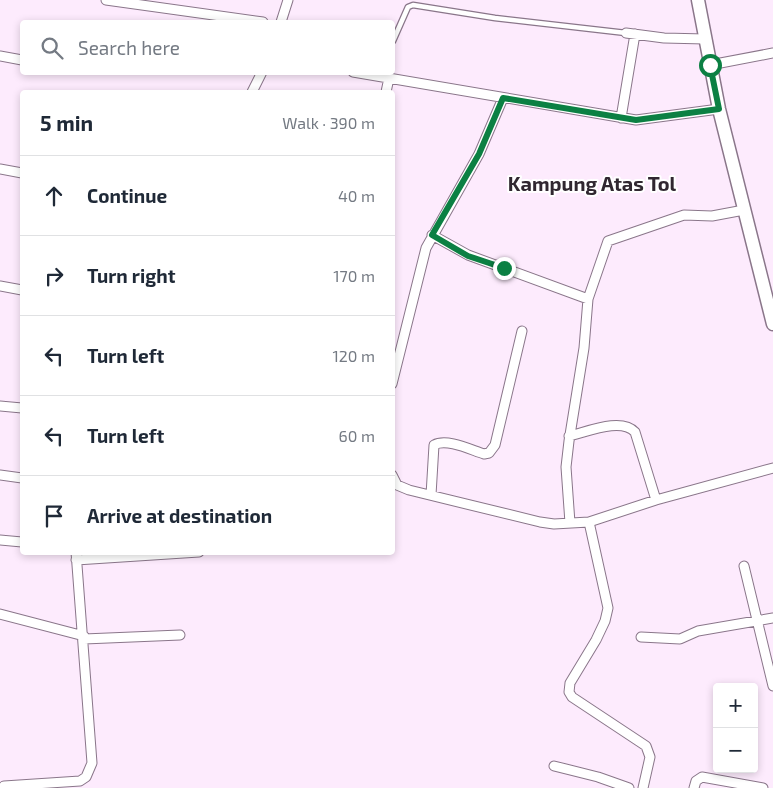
<!DOCTYPE html>
<meta charset="utf-8">
<style>
body{margin:0;font-family:"Exo 2",sans-serif;background:#f2f2f3;color:#1f2937}
.controls{position:absolute;right:15px;bottom:15px;display:grid;overflow:hidden;border-radius:5px;box-shadow:0 2px 8px #0003}
.controls button{width:45px;height:45px;display:grid;place-items:center;padding:0;border:0;border-bottom:1px solid #e0e1e3;background:#fff;color:#1f2937;font:25px sans-serif}
.stop{position:absolute;width:15px;height:15px;margin:-11px;border:4px solid #0b8043;border-radius:50%;background:#fff}
.stop.end{background:#0b8043;border-color:#fff;box-shadow:0 1px 5px #0008}
.list{margin:0;padding:0;list-style:none}
h2{display:flex;justify-content:space-between;align-items:center;height:65px;margin:0;padding:0 20px;font-size:21px}
h2 small{font-size:16px;font-weight:400;color:#747a83}
.list li{display:grid;grid-template-columns:32px 1fr auto;gap:15px;align-items:center;box-sizing:border-box;height:80px;padding:0 20px;border-top:1px solid #e0e1e3}
.list b{display:block;font-size:19px;white-space:nowrap}
.list em{font-size:16px;font-style:normal;color:#747a83}
.icon{flex:none;width:28px;height:28px;fill:none;stroke:currentColor;stroke-width:2;stroke-linecap:round;stroke-linejoin:round}
.map{position:relative;flex:none;width:773px;height:788px;overflow:hidden}
.search{position:absolute;background:#fff;box-shadow:0 2px 8px #0003;left:20px;top:20px;width:375px;height:55px;display:flex;align-items:center;gap:12px;box-sizing:border-box;padding:0 18px;border-radius:5px;color:#747a83;font-size:19px}
.panel{position:absolute;background:#fff;box-shadow:0 2px 8px #0003;left:20px;top:90px;width:375px;height:465px;border-radius:5px}
.map>svg:first-child{display:block}
</style>
<div class="map">
<svg width="773" height="788" viewBox="0 0 773 788">
<rect width="100%" height="100%" fill="#fdebfd"/>
<g fill="none" stroke-linecap="round" stroke-linejoin="round">
<g stroke="#8a768a" stroke-width="7">
<path id="service" d="M 393,41 L 408,7 L 413,5 L 495,18 L 626,33"/>
</g>
<g stroke="#8a768a" stroke-width="11">
<path id="minor" d="M 106,0 L 263,22
M 281,22 L 288,0
M 626,33 L 664,38 L 705,39
M 0,56 L 22,60
M 710,65 L 773,53
M 353,72 L 636,120 L 719,109
M 252,92 L 262,72
M 386,92 L 389,78
M 621,118 L 635,34
M 0,169 L 22,173
M 432,235 L 468,255 L 588,299
M 0,286 L 22,290
M 392,384 L 426,248 L 479,154 L 503,98
M 0,406 L 22,408
M 569,436 C 587,432 621,417 635,432 L 656,500
M 0,475 L 22,478
M 392,475 L 397,485 L 409,490 L 540,522 L 554,524 L 589,522
M 431,495 L 434,445 C 447,438 471,450 484,454 L 489,453 L 495,445 L 522,331
M 570,523 L 566,467 L 569,441 L 584,348 L 588,299 L 608,241 L 684,215 L 712,216 L 744,210
M 0,540 L 22,542
M 76,560 L 199,552
M 744,566 L 773,686
M 0,614 L 84,636
M 641,637 L 680,639 L 698,631 L 773,618
M 84,639 L 180,635
M 554,766 L 598,777 L 629,788
M 4,788 L 4,786 L 80,781 L 86,777 L 92,763 L 76,552
M 643,788 L 650,757 L 646,746 L 572,697 L 569,692 L 570,683 L 596,640 L 605,621 L 608,608 L 589,522 L 656,500 L 773,468
M 694,788 L 696,781 L 702,777 L 763,788"/>
</g>
<g stroke="#8a768a" stroke-width="15">
<path id="secondary" d="M 698,0 L 719,109 L 773,324"/>
</g>
<use href="#service" stroke="#fff" stroke-width="4.5"/>
<use href="#minor" stroke="#fff" stroke-width="9"/>
<use href="#secondary" stroke="#fff" stroke-width="12"/>
</g>
<g fill="none" stroke-linecap="round" stroke-linejoin="round">
<path stroke="#0b8043" stroke-width="6" d="M 504,268 L 468,256 L 432,235 L 479,154 L 503,98 L 636,120 L 719,109 L 710,65"/>
</g>
<g text-anchor="middle" stroke-width="4" stroke-linejoin="round" paint-order="stroke">
<g font-size="20" font-weight="bold" fill="#302730" stroke="#fff">
<text x="592" y="191">Kampung Atas Tol</text>
</g>
</g>
</svg>
<div class="controls">
<button>+</button>
<button>−</button>
</div>
<div class="stop" style="left:710px;top:65px"></div>
<div class="stop end" style="left:504px;top:268px"></div>
<div class="search"><svg class="icon" aria-label="search" viewBox="0 0 24 24"><circle cx="10" cy="10" r="6"/><path d="M15 15l6 6"/></svg>Search here</div>
<section class="panel">
<h2>5 min<small>Walk · 390 m</small></h2>
<ul class="list">
<li><svg class="icon" aria-label="ahead" viewBox="0 0 24 24"><path d="M12 20V5M6 11l6-6 6 6"/></svg><div><b>Continue</b></div><em>40 m</em></li>
<li><svg class="icon" aria-label="right" viewBox="0 0 24 24"><path d="M7 20v-9h11M14 6l5 5-5 5"/></svg><div><b>Turn right</b></div><em>170 m</em></li>
<li><svg class="icon" aria-label="left" viewBox="0 0 24 24"><path d="M17 20v-9H6M10 6l-5 5 5 5"/></svg><div><b>Turn left</b></div><em>120 m</em></li>
<li><svg class="icon" aria-label="left" viewBox="0 0 24 24"><path d="M17 20v-9H6M10 6l-5 5 5 5"/></svg><div><b>Turn left</b></div><em>60 m</em></li>
<li><svg class="icon" aria-label="arrive" viewBox="0 0 24 24"><path d="M6 21V4h12l-3 4 3 4H6"/></svg><div><b>Arrive at destination</b></div></li>
</ul>
</section>
</div>
